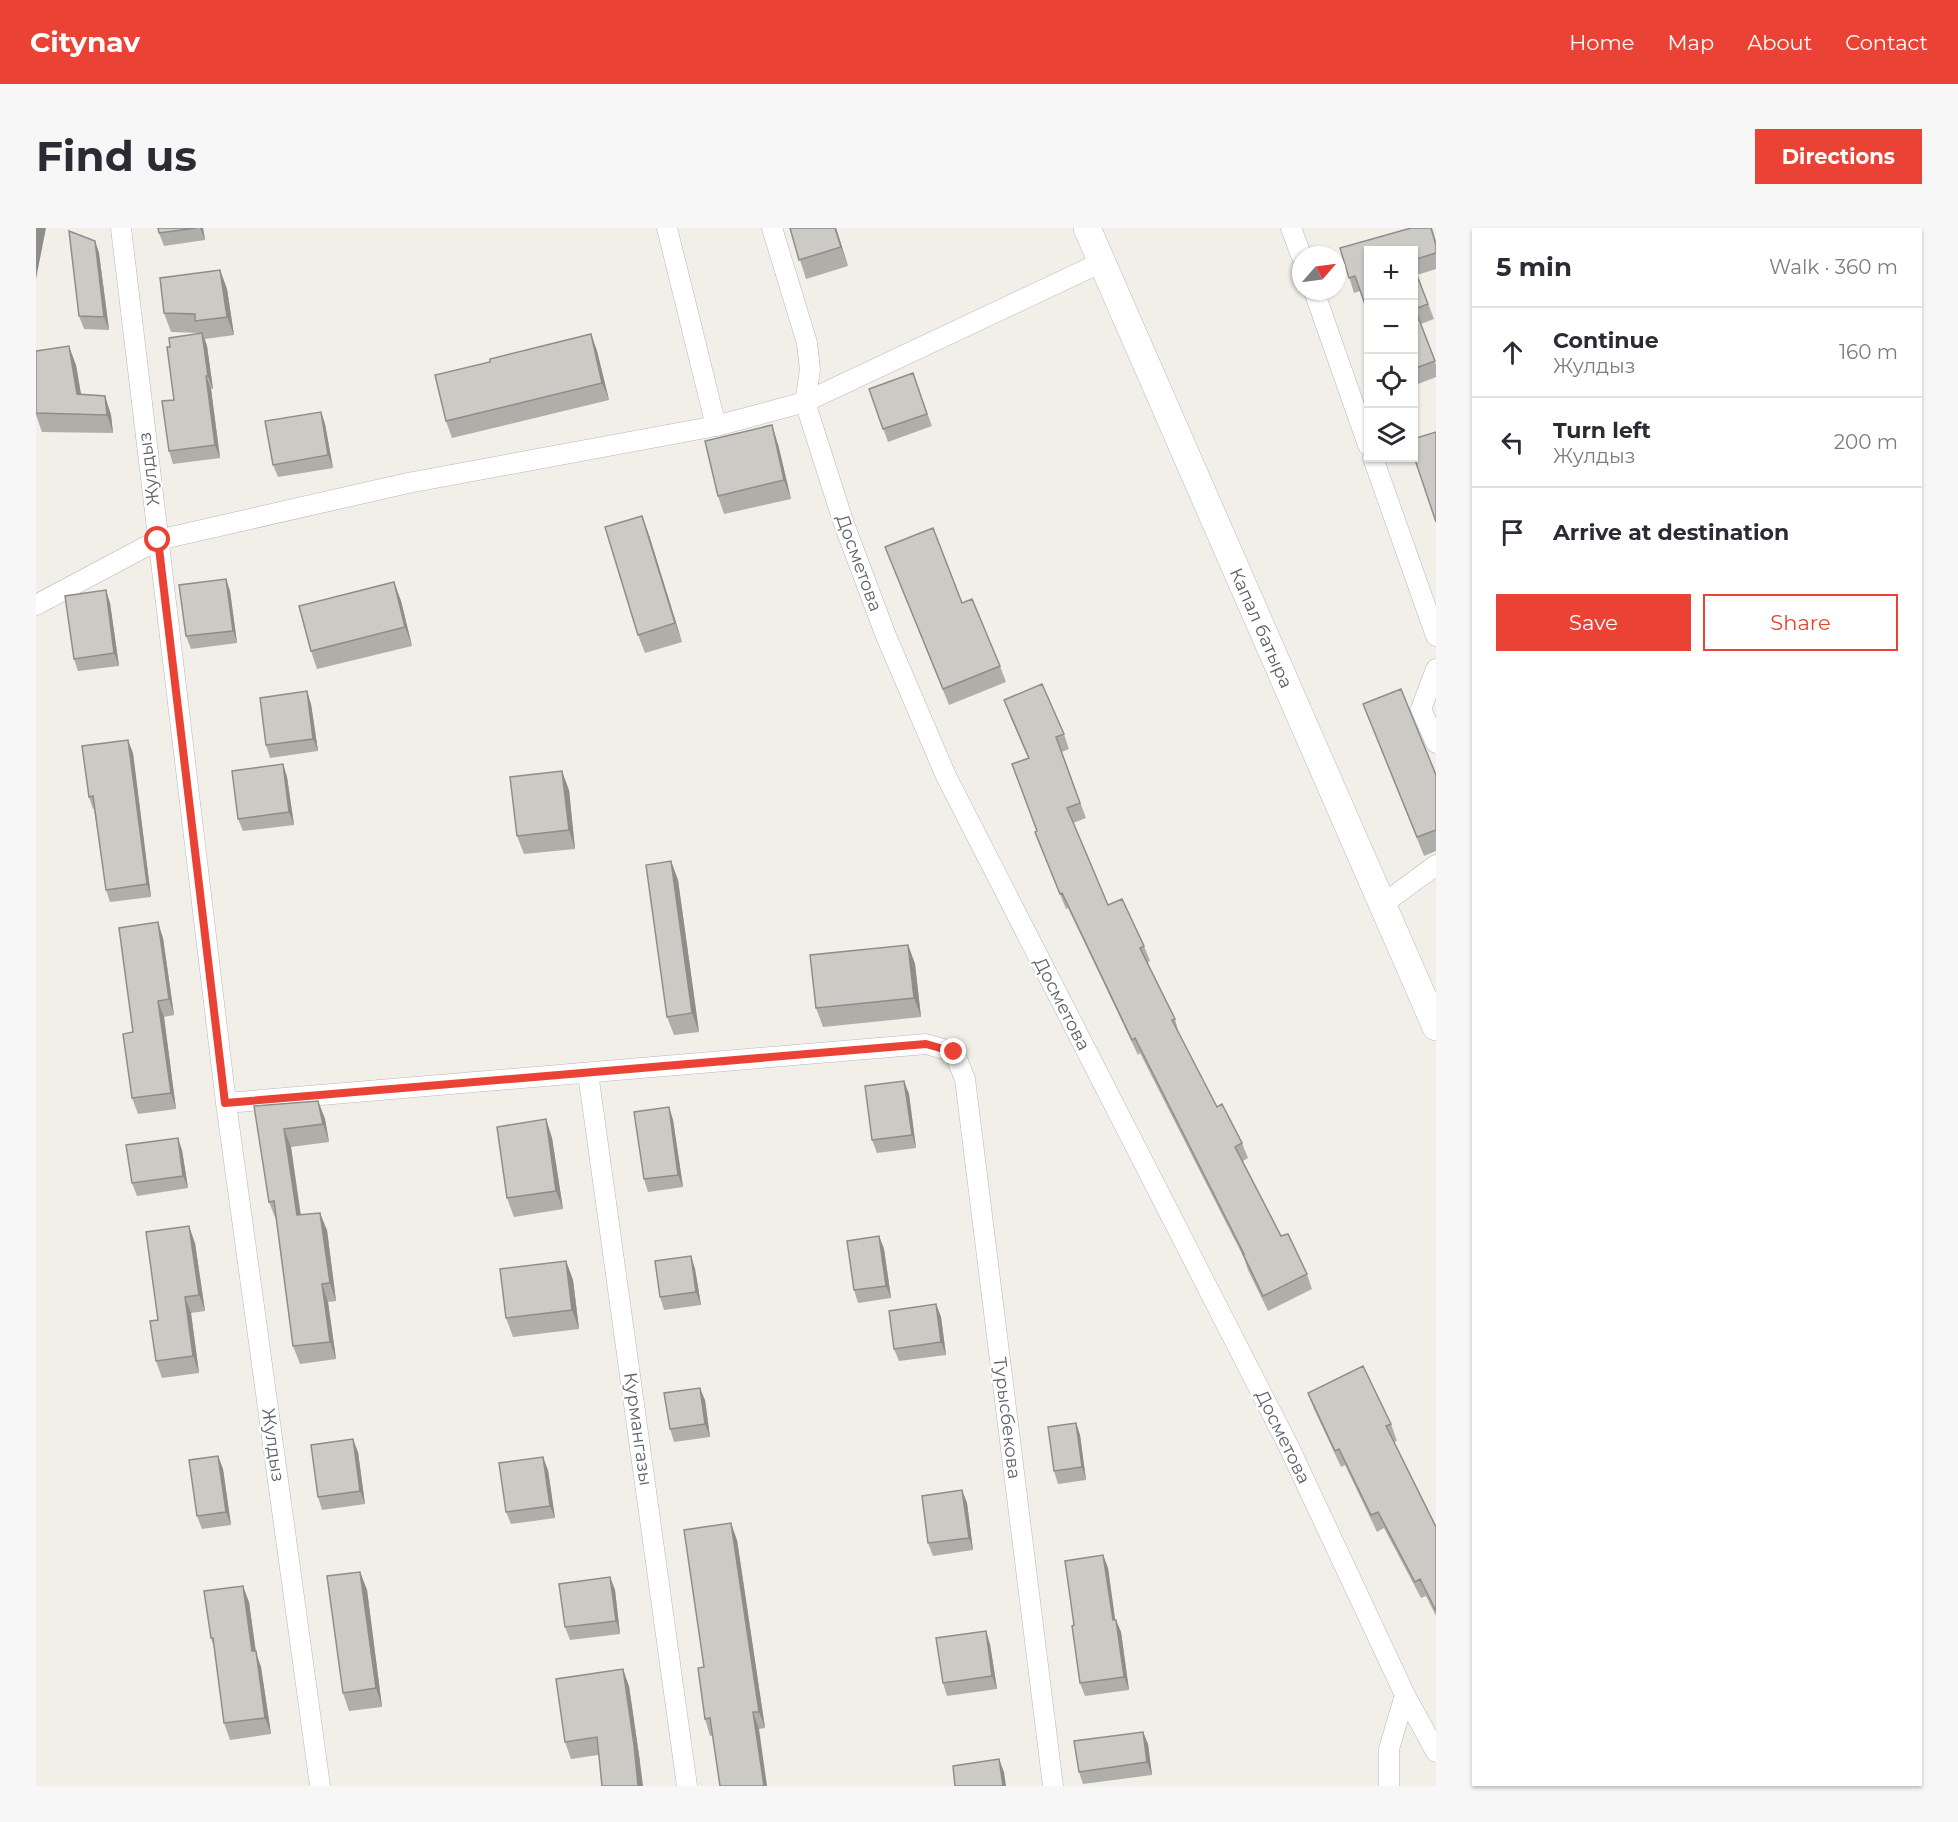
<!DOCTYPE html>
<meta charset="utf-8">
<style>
body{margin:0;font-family:Montserrat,sans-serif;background:#f7f7f7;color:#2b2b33}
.controls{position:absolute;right:18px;top:18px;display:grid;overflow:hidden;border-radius:0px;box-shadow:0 2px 4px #0004}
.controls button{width:54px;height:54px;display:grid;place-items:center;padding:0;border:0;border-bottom:2px solid #e1e1e2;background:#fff;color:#2b2b33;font:30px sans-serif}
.compass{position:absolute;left:1256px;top:18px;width:54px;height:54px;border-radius:50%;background:#fff;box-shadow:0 2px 4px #0004;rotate:62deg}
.stop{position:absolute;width:18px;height:18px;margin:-14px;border:4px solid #ea4335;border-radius:50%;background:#fff}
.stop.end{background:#ea4335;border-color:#fff;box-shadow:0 2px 6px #0008}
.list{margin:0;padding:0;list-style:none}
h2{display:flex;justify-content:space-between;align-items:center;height:78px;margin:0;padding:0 24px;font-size:26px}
h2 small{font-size:20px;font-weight:400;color:#7c7c81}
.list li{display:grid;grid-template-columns:39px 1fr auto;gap:18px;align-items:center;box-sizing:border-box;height:90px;padding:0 24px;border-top:2px solid #e1e1e2}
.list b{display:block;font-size:22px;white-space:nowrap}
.list p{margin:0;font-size:20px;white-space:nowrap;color:#7c7c81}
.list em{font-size:20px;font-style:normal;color:#7c7c81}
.actions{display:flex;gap:12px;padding:18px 24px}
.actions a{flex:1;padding:14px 0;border:2px solid #ea4335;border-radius:0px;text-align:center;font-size:21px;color:#ea4335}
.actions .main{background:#ea4335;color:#fff}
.icon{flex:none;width:33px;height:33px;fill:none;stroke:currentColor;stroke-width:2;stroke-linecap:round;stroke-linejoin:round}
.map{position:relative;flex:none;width:1400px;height:1558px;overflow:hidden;border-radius:0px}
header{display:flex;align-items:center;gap:36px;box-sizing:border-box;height:84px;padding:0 30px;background:#ea4335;color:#fff}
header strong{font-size:28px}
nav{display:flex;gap:33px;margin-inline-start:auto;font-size:21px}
.intro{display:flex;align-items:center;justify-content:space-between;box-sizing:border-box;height:144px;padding:0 36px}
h1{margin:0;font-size:42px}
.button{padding:15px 27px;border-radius:0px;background:#ea4335;color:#fff;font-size:21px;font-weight:700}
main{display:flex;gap:36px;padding:0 36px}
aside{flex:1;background:#fff;border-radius:0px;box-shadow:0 2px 4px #0004}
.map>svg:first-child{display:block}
</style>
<header>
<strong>Citynav</strong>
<nav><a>Home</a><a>Map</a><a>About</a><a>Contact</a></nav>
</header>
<div class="intro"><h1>Find us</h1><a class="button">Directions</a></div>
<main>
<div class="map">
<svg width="1400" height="1558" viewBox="0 0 1400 1558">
<rect width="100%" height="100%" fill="#f1efe8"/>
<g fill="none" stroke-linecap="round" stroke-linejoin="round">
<g stroke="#b5b8bc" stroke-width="21">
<path id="street" d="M 85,0 L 190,875 L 284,1558
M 631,0 L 680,198
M 736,0 L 771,115 L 774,142 L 769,174 L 808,296 L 850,408 L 910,548 L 1252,1217 L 1369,1467 L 1400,1524
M 1255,0 L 1265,27
M 1278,63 L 1332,217
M 1337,230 L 1400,408
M 0,377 L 122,312 L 372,255 L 680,198 L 769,174 L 1064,35
M 1400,441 L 1385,481 L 1400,515
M 1347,676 L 1400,637
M 552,845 L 651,1558
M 190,875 L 890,816 L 918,824 L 929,851 L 1017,1558
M 1353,1558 L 1353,1521 L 1369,1467"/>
</g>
<g stroke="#b6babf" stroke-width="28">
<path id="secondary" d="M 1051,0 L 1400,799"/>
</g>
<use href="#street" stroke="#fff" stroke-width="20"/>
<use href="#secondary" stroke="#fff" stroke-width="27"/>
</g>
<path fill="#afaea9" d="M 122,0 L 167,0 L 169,12 L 128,18 L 123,5 Z
M 754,0 L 800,0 L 812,38 L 770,51 Z
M 1375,0 L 1396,0 L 1400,13 L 1400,41 L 1381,47 L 1398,91 L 1385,96 L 1400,137 L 1400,149 L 1377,158 L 1377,22 L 1332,22 L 1332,85 L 1324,63 L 1318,65 L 1304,20 Z
M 59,13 L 63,25 L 73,102 L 48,101 L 43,88 Z
M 184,42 L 191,61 L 198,107 L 169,111 L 171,118 L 177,161 L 175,161 L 184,230 L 137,236 L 133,223 L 138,172 L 134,119 L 164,106 L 163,105 L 135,104 L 128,85 Z
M 555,106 L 561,123 L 573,172 L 416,210 L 410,193 L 454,134 Z
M 0,123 L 40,137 L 45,166 L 69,168 L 75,187 L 77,205 L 6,204 L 0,187 Z
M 877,145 L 896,198 L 852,214 L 833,161 Z
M 285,184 L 289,196 L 297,240 L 242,249 L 237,237 Z
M 742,216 L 755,271 L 688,286 L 682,268 Z
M 613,307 L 646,414 L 609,425 L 602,407 Z
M 849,319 L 926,375 L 964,438 L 970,454 L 913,477 Z
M 190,351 L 194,363 L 201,415 L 155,421 L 150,408 Z
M 358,354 L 365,373 L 376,418 L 281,441 L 275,423 Z
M 74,375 L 83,438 L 42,443 L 38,431 Z
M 968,472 L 1028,506 L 1033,521 L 1026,524 L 1050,590 L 1037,595 L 1072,677 L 1108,718 L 1114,733 L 1111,735 L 1139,791 L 1143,806 L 1181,879 L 1206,915 L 1212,930 L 1207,933 L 1245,1008 L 1271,1046 L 1276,1061 L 1232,1083 L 1212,1042 L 1208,1030 L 1104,825 L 1102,827 L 1032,680 L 1030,681 L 999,604 L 1001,603 L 992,530 L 974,488 Z
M 275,476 L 282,523 L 234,530 L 230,517 Z
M 1327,476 L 1400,547 L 1400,623 L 1388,628 Z
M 97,525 L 115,669 L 74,674 L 70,662 L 58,581 L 57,581 L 53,569 Z
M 247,536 L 251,549 L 258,597 L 207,603 L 202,591 Z
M 533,562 L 539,621 L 488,626 L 481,608 Z
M 635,633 L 642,652 L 663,804 L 638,807 L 631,789 Z
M 127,710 L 138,787 L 128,789 L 140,881 L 102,886 L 96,870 L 97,804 Z
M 872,717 L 879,736 L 885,789 L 787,799 L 780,780 Z
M 868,853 L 873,866 L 880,920 L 841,925 L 836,912 Z
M 282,873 L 289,891 L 293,914 L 255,919 L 265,987 L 291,1002 L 300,1073 L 292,1074 L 300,1131 L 264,1136 L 257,1118 L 240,992 L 233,974 L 218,878 Z
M 633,879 L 637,892 L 647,959 L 612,964 L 608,951 Z
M 510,891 L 516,910 L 527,981 L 478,989 L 471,970 Z
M 146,922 L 152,960 L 101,968 L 96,955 Z
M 843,1008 L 848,1021 L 855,1070 L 822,1075 L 818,1062 Z
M 159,1015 L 169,1083 L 155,1085 L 163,1145 L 126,1150 L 120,1133 L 122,1092 Z
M 655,1028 L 659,1041 L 665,1077 L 628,1082 L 624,1069 Z
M 530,1033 L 537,1052 L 543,1101 L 477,1109 L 470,1090 Z
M 900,1076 L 905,1089 L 910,1127 L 863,1133 L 858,1121 Z
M 1272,1165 L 1355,1196 L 1361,1213 L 1358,1214 L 1400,1299 L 1400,1388 L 1390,1368 L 1385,1370 L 1348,1300 L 1341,1304 L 1309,1237 L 1305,1239 L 1278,1181 Z
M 669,1172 L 674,1209 L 638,1214 L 634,1201 Z
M 1040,1195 L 1044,1207 L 1050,1252 L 1022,1256 L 1018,1243 Z
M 322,1224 L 329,1276 L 286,1282 L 282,1269 Z
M 182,1228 L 187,1241 L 195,1297 L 166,1301 L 161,1288 Z
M 512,1242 L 519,1290 L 475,1296 L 470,1284 Z
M 926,1262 L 931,1275 L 937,1322 L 897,1328 L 892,1315 Z
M 701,1312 L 729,1500 L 674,1508 L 669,1491 Z
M 1067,1327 L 1072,1340 L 1079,1392 L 1085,1404 L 1093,1462 L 1049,1468 L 1044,1455 L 1038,1397 Z
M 324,1344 L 331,1362 L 346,1479 L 313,1483 L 307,1465 Z
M 574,1349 L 579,1362 L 584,1406 L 534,1412 L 529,1399 Z
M 213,1374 L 220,1425 L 225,1439 L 235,1506 L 194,1512 L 188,1495 L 178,1420 L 175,1410 Z
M 954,1416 L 961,1461 L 911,1468 L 907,1455 Z
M 593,1458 L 604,1534 L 562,1527 L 535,1531 L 529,1514 Z
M 1107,1504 L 1112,1516 L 1116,1547 L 1047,1556 L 1043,1544 Z"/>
<path fill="#8f8d8a" d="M 0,0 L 10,0 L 0,51 Z
M 164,0 L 167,0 L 169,12 Z
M 799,0 L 800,0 L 812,38 L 805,19 Z
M 59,13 L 63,25 L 73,102 L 68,89 Z
M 184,42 L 191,61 L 198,107 L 191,89 Z
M 166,105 L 171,118 L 177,161 L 172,148 Z
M 555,106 L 561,123 L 573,172 L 566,155 Z
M 33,118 L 40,137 L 48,184 L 41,166 Z
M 170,148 L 175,161 L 184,230 L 179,217 Z
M 69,168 L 75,187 L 77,205 L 71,187 Z
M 285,184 L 289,196 L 297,240 L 292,227 Z
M 736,197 L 742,216 L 755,271 L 748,252 Z
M 606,288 L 613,307 L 646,414 L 639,395 Z
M 190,351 L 194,363 L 201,415 L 197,403 Z
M 358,354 L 365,373 L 376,418 L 369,399 Z
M 70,362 L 74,375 L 83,438 L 78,425 Z
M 271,463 L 275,476 L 282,523 L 277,511 Z
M 92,512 L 97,525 L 115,669 L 111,656 Z
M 247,536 L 251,549 L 258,597 L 253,584 Z
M 526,543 L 533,562 L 539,621 L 533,602 Z
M 635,633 L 642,652 L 663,804 L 656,785 Z
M 122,694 L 127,710 L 138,787 L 133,771 Z
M 872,717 L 879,736 L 885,789 L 878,770 Z
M 122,773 L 128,789 L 140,881 L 135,865 Z
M 868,853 L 873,866 L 880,920 L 876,907 Z
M 282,873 L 289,891 L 293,914 L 287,896 Z
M 633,879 L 637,892 L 647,959 L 642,947 Z
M 510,891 L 516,910 L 527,981 L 520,963 Z
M 248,901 L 255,919 L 267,1005 L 261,987 Z
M 142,910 L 146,922 L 152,960 L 147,948 Z
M 284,985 L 291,1002 L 300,1073 L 294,1055 Z
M 153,998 L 159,1015 L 169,1083 L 163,1067 Z
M 843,1008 L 848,1021 L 855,1070 L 850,1058 Z
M 655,1028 L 659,1041 L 665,1077 L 660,1064 Z
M 530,1033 L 537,1052 L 543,1101 L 536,1082 Z
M 286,1056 L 292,1074 L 300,1131 L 294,1114 Z
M 149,1069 L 155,1085 L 163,1145 L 157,1128 Z
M 900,1076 L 905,1089 L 910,1127 L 905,1114 Z
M 664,1160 L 669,1172 L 674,1209 L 669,1196 Z
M 1040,1195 L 1044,1207 L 1050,1252 L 1046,1239 Z
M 317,1211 L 322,1224 L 329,1276 L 324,1263 Z
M 182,1228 L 187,1241 L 195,1297 L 190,1284 Z
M 507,1229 L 512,1242 L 519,1290 L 514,1278 Z
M 926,1262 L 931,1275 L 937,1322 L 933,1310 Z
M 695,1295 L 701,1312 L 729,1500 L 723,1484 Z
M 1067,1327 L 1072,1340 L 1081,1405 L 1077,1392 Z
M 324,1344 L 331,1362 L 346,1479 L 340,1460 Z
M 574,1349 L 579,1362 L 584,1406 L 580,1393 Z
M 207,1358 L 213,1374 L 220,1425 L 225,1439 L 235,1506 L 229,1490 L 216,1423 Z
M 1080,1392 L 1085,1404 L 1093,1462 L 1088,1449 Z
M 950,1403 L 954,1416 L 961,1461 L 956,1448 Z
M 587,1441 L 593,1458 L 604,1534 L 607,1558 L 602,1558 Z
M 717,1484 L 723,1501 L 731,1558 L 728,1558 Z
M 1107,1504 L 1112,1516 L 1116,1547 L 1111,1534 Z
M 963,1531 L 968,1544 L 970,1558 L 967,1558 Z"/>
<path fill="#cccac5" stroke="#8f8d8a" stroke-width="1.5" d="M 122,0 L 160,0 L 123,5 Z
M 754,0 L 799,0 L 805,19 L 763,32 Z
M 1375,0 L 1395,0 L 1400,17 L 1400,25 L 1377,32 L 1377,22 L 1332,22 L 1332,85 L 1319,48 L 1313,50 L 1304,20 Z
M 33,3 L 59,13 L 68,89 L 43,88 Z
M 1377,37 L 1392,76 L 1379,81 L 1399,133 L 1377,141 Z
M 184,42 L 191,89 L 159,93 L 159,86 L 128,85 L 124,50 Z
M 166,105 L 172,148 L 170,148 L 179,217 L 133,223 L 126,173 L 138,172 L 131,119 L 134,119 L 133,110 Z
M 555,106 L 566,155 L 410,193 L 399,147 L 454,134 L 454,131 Z
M 33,118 L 41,166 L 69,168 L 71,187 L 0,185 L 0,123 Z
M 877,145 L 891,186 L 847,201 L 833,161 Z
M 285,184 L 292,227 L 237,237 L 229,193 Z
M 736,197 L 748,252 L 682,268 L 669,213 Z
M 1400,204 L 1400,294 L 1377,226 L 1377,211 Z
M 606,288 L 639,395 L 602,407 L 569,299 Z
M 897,300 L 926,375 L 936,371 L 964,438 L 907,461 L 849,319 Z
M 190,351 L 197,403 L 150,408 L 143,357 Z
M 358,354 L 369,399 L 275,423 L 263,378 Z
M 70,362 L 78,425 L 38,431 L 29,368 Z
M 1006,456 L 1028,506 L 1020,509 L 1044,575 L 1031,580 L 1072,677 L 1086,671 L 1108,718 L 1104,720 L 1139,791 L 1136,792 L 1181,879 L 1186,876 L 1206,915 L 1199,919 L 1245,1008 L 1252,1006 L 1271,1046 L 1227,1068 L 1207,1026 L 1208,1026 L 1099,810 L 1096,812 L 1026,665 L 1024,666 L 999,604 L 1001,603 L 976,536 L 993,530 L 968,472 Z
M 1365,461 L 1400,547 L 1400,602 L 1381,609 L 1327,476 Z
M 271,463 L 277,511 L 230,517 L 224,470 Z
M 92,512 L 111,656 L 70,662 L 57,568 L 53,569 L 46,518 Z
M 247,536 L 253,584 L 202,591 L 196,543 Z
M 526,543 L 533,602 L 481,608 L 474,549 Z
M 635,633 L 656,785 L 631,789 L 610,637 Z
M 122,694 L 133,771 L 122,773 L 135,865 L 96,870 L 87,806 L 97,804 L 83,700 Z
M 872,717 L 878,770 L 780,780 L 774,727 Z
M 868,853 L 876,907 L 836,912 L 829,858 Z
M 282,873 L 287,896 L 248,901 L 261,987 L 284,985 L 294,1055 L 286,1056 L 294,1114 L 257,1118 L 238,973 L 233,974 L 218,878 Z
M 633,879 L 642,947 L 608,951 L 598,884 Z
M 510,891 L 520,963 L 471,970 L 461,899 Z
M 142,910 L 147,948 L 96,955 L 90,917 Z
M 153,998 L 163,1067 L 149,1069 L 157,1128 L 120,1133 L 114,1093 L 122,1092 L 110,1004 Z
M 843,1008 L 850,1058 L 818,1062 L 811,1013 Z
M 655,1028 L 660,1064 L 624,1069 L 619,1033 Z
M 530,1033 L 536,1082 L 470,1090 L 464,1041 Z
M 900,1076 L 905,1114 L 858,1121 L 853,1083 Z
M 1327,1138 L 1355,1196 L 1350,1198 L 1400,1299 L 1400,1383 L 1384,1351 L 1379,1354 L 1342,1284 L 1335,1287 L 1303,1221 L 1299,1223 L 1272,1165 Z
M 664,1160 L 669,1196 L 634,1201 L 628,1165 Z
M 1040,1195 L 1046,1239 L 1018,1243 L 1012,1199 Z
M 317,1211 L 324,1263 L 282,1269 L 275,1217 Z
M 182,1228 L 190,1284 L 161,1288 L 153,1232 Z
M 507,1229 L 514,1278 L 470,1284 L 463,1235 Z
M 926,1262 L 933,1310 L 892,1315 L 886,1268 Z
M 695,1295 L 723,1484 L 717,1484 L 728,1558 L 684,1558 L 674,1490 L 669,1491 L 662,1440 L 668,1439 L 648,1302 Z
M 1067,1327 L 1077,1392 L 1080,1392 L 1088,1449 L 1044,1455 L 1036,1398 L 1038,1397 L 1029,1333 Z
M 324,1344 L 340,1460 L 307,1465 L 291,1348 Z
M 574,1349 L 580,1393 L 529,1399 L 523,1356 Z
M 207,1358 L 216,1423 L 220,1423 L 229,1490 L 188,1495 L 177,1410 L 175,1410 L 168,1363 Z
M 950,1403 L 956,1448 L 907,1455 L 900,1410 Z
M 587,1441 L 598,1517 L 602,1558 L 566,1558 L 561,1509 L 529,1514 L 520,1451 Z
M 1107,1504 L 1111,1534 L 1043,1544 L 1038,1513 Z
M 963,1531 L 967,1558 L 919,1558 L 917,1538 Z"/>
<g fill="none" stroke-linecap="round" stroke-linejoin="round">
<path stroke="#ea4335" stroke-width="8" d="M 122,312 L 189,875 L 890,816 L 918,824"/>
</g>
<g text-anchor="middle" stroke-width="4.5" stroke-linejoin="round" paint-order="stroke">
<g font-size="18" fill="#5f6368" stroke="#fff">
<text transform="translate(113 241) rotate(-97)" y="6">Жулдыз</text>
<text transform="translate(823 335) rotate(70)" y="6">Досметова</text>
<text transform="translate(1225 400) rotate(66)" y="6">Капал батыра</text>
<text transform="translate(1026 776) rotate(63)" y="6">Досметова</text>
<text transform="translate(971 1190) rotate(83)" y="6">Турысбекова</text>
<text transform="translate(602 1201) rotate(82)" y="6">Курмангазы</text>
<text transform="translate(1247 1209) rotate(64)" y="6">Досметова</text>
<text transform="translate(237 1217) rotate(82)" y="6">Жулдыз</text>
</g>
</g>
</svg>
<div class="controls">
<button>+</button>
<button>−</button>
<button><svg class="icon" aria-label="locate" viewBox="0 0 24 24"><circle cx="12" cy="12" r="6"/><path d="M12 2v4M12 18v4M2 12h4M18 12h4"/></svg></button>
<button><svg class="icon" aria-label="layers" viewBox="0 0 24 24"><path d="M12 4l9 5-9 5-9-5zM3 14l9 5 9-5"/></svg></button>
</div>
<svg class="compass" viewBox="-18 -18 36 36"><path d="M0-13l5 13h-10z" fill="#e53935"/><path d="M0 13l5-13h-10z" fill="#7c7c81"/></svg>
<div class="stop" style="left:122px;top:312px"></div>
<div class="stop end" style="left:918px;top:824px"></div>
</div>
<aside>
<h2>5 min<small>Walk · 360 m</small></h2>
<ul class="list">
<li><svg class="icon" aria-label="ahead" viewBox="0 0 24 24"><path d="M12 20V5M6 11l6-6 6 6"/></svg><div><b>Continue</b><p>Жулдыз</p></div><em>160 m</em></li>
<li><svg class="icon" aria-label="left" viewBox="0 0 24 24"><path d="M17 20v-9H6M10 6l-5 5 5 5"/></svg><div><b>Turn left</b><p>Жулдыз</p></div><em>200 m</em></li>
<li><svg class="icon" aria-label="arrive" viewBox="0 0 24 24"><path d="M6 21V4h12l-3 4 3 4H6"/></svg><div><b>Arrive at destination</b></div></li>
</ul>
<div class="actions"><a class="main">Save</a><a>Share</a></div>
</aside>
</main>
